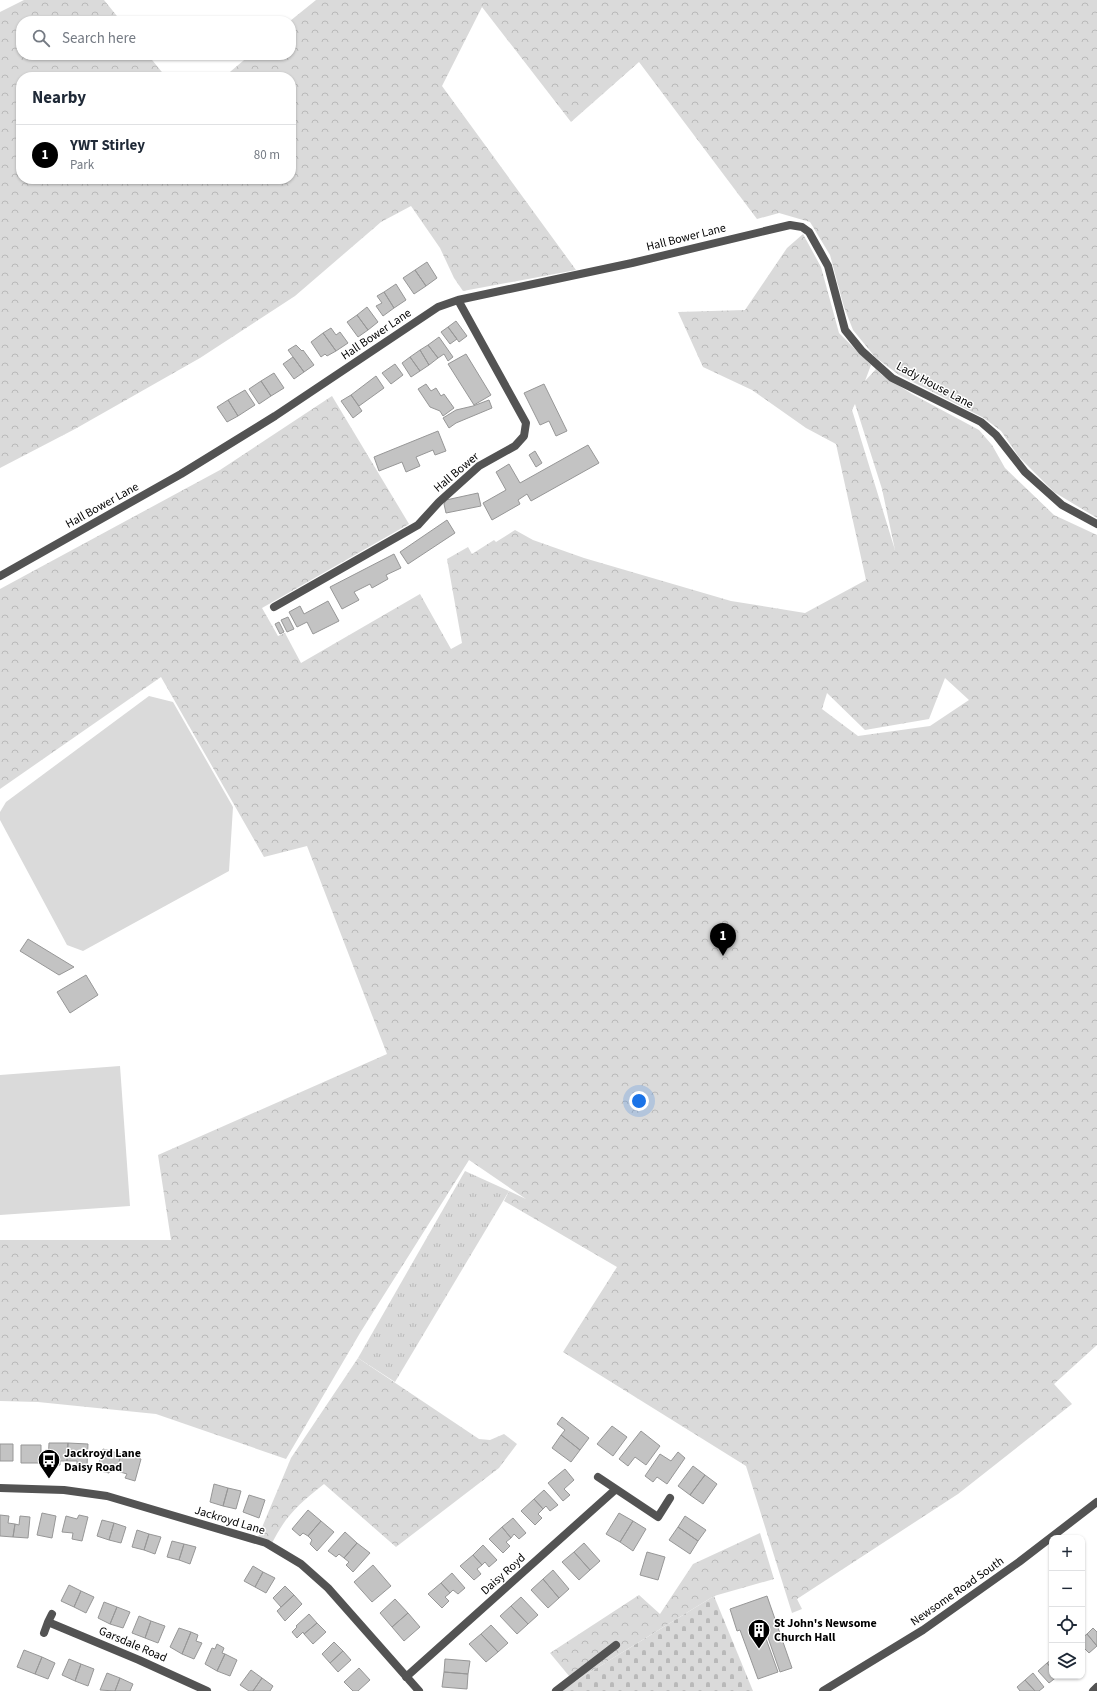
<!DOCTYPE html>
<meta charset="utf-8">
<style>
body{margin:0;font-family:"Source Sans 3",sans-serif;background:#f2f2f3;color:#1f2937}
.controls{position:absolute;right:12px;bottom:12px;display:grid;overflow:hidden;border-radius:8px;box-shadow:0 1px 3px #0004}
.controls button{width:36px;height:36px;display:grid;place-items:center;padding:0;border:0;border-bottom:1px solid #e0e1e3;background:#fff;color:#1f2937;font:20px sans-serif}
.you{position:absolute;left:639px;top:1101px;width:14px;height:14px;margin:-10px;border:3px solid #fff;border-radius:50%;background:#1a73e8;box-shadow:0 0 0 6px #1a73e833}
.badge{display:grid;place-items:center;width:26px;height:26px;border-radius:50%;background:#000;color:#fff;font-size:13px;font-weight:700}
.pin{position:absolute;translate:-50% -33px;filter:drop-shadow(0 1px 2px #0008)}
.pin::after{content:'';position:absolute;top:21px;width:14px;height:12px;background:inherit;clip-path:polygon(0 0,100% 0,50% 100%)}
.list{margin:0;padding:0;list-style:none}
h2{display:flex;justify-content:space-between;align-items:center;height:52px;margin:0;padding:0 16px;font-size:17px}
h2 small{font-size:13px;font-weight:400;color:#747a83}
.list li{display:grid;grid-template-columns:26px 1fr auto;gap:12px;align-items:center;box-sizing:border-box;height:60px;padding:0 16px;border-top:1px solid #e0e1e3}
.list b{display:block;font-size:15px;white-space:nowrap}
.list p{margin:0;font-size:13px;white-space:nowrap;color:#747a83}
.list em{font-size:13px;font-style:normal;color:#747a83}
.icon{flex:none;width:22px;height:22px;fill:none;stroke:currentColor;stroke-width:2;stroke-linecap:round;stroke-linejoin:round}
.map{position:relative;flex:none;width:1097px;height:1691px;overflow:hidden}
.search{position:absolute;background:#fff;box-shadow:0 1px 3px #0004;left:16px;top:16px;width:280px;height:44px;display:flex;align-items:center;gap:10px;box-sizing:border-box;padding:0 14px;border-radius:16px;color:#747a83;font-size:15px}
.panel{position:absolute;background:#fff;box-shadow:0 1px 3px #0004;left:16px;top:72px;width:280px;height:112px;border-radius:16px}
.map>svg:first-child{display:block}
</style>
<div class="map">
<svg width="1097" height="1691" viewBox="0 0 1097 1691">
<defs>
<pattern id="grass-tufts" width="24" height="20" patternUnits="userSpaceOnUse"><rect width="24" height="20" fill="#dadada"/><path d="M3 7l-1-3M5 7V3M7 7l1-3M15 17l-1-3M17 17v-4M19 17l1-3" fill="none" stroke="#b9b9b9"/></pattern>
<pattern id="forest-crowns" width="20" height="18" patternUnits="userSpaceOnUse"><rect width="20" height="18" fill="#dadada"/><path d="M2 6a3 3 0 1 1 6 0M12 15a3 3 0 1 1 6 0" fill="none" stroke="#b9b9b9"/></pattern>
<pattern id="cemetery-stones" width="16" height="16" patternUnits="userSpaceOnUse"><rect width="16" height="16" fill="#dadada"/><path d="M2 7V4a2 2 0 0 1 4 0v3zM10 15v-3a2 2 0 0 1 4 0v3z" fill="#b9b9b9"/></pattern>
</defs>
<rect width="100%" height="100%" fill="#fff"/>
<path fill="url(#grass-tufts)" d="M 465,1171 L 509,1191 L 395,1382 L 358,1358 Z"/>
<path fill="url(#forest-crowns)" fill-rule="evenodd" d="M 24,0 L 104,0 L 121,21 L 21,21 L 21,55 L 148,55 L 166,77 L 21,77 L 21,179 L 291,179 L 291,77 L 224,77 L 250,55 L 291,55 L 290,21 L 316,0 L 1097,0 L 1097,518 L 1054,492 L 1019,457 L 1001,431 L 984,418 L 899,375 L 875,357 L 853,330 L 844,307 L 830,255 L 810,222 L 779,213 L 757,219 L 639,62 L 571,122 L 482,7 L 442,86 L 576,270 L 463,291 L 454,278 L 440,248 L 411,206 L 381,222 L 295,296 L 200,358 L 75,429 L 0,468 L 0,12 Z
M 803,234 L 821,267 L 839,333 L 871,365 L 865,381 L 876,369 L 882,375 L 912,394 L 979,430 L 992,445 L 1005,468 L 1054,515 L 1097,535 L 1097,1345 L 1054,1384 L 1072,1404 L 958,1494 L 797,1599 L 802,1609 L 792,1613 L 746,1466 L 563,1352 L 617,1267 L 504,1201 L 509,1191 L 526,1199 L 469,1160 L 360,1333 L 286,1459 L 156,1414 L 38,1402 L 0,1401 L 0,1240 L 171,1240 L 158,1155 L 387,1054 L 307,846 L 264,857 L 161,677 L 0,789 L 0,589 L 220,470 L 332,396 L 409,524 L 262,608 L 278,636 L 285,633 L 301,663 L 420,594 L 451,649 L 462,643 L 447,559 L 468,547 L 472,554 L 494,540 L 496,542 L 515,530 L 533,540 L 584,558 L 731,601 L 805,613 L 866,580 L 836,444 L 806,428 L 752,390 L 703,367 L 678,312 L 745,310 L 787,248 ZM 855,404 L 882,489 L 895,550 L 852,410 ZM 945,678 L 969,700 L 930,726 L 858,736 L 822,709 L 827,693 L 865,730 L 929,719 Z
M 358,1358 L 479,1439 L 490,1440 L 504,1434 L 517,1444 L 499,1468 L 396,1547 L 324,1484 C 298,1505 287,1514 272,1543 L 258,1537 L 291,1458 Z
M 760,1533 L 774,1579 L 714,1596 L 574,1682 L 550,1653 L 639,1595 L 660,1614 L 693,1564 Z"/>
<path fill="url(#cemetery-stones)" d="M 714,1596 L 753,1691 L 562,1691 L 574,1682 Z"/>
<path fill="#dadada" d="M 149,696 L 173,702 L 233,807 L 229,871 L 83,951 L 67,945 L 0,820 L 0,812 L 6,802 Z
M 120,1066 L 130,1206 L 0,1215 L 0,1075 Z"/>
<path fill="#c3c3c3" stroke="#979797" d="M 427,262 L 437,278 L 426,286 L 415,270 Z
M 415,270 L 426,286 L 414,294 L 403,278 Z
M 396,284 L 406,300 L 394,308 L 384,292 Z
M 384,292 L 394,308 L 383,316 L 376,306 L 382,303 L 377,296 Z
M 367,307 L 378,322 L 368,330 L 357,315 Z
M 357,315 L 368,330 L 358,337 L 347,322 Z
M 456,321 L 467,336 L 459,342 L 448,327 Z
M 448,327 L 457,339 L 450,344 L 441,332 Z
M 331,328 L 336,335 L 340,332 L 348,343 L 336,351 L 323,333 Z
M 323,333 L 336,351 L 327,356 L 325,354 L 321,357 L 311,342 Z
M 439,337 L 453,357 L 448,361 L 444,354 L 438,358 L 428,345 Z
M 296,345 L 302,351 L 303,350 L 314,365 L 304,372 L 288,350 Z
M 428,345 L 438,358 L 429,365 L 420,350 Z
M 420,350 L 429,365 L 420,371 L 410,357 Z
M 466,354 L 491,395 L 474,405 L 448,364 Z
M 293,357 L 304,372 L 294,379 L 283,364 Z
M 410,357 L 420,371 L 411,377 L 402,363 Z
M 395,364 L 403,375 L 391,384 L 382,373 Z
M 274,373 L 284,388 L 271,396 L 261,381 Z
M 376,376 L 384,388 L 359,406 L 351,395 Z
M 261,381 L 271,396 L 259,404 L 249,389 Z
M 426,384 L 431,391 L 436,388 L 441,396 L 444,394 L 454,408 L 443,416 L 440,411 L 430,407 L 418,389 Z
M 544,384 L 567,431 L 556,436 L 549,421 L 540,425 L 524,393 Z
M 245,390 L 255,405 L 238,416 L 228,400 Z
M 351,395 L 362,411 L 353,418 L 341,401 Z
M 228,400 L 238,416 L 227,422 L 217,407 Z
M 489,400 L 492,408 L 456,423 L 449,428 L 443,418 L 456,410 L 473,406 Z
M 438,431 L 446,451 L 435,455 L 433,450 L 416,457 L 420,466 L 406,472 L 402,462 L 379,471 L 374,457 Z
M 588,445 L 599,463 L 531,501 L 527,494 L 518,500 L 520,504 L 492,520 L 483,503 L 506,490 L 496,472 L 509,464 L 520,483 Z
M 535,451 L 542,463 L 536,467 L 529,455 Z
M 478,493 L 481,506 L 446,513 L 444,504 L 446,500 Z
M 447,520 L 455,533 L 408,564 L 400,552 Z
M 394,554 L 401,568 L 386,575 L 388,579 L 372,588 L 370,584 L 354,592 L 359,600 L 342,609 L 330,587 Z
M 328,601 L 339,621 L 313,634 L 307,622 L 297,627 L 289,612 L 300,606 L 304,614 Z
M 288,617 L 294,629 L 287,632 L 281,620 Z
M 279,622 L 284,632 L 280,634 L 275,624 Z
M 28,939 L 74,967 L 59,975 L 20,951 Z
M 86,975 L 98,995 L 70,1013 L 57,992 Z
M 562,1417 L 589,1438 L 580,1450 L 561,1435 L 565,1430 L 557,1424 Z
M 612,1426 L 627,1437 L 613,1456 L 597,1444 Z
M 641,1431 L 660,1446 L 646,1465 L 635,1457 L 628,1466 L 619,1459 Z
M 561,1435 L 580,1450 L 571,1462 L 552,1448 Z
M 49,1443 L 68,1443 L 67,1461 L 60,1461 L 60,1465 L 48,1465 Z
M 68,1443 L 88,1444 L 87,1466 L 77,1466 L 77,1461 L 67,1461 Z
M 0,1444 L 13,1444 L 13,1461 L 0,1461 Z
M 21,1445 L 41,1445 L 41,1463 L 21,1463 Z
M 103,1449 L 121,1454 L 117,1471 L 110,1469 L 109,1473 L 97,1470 Z
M 678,1452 L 685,1458 L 667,1484 L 657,1477 L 653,1482 L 645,1476 L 660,1454 L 671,1461 Z
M 121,1454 L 141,1459 L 135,1481 L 125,1478 L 127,1474 L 117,1471 Z
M 693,1466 L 705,1475 L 690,1495 L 678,1486 Z
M 565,1469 L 574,1480 L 564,1489 L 570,1495 L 563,1501 L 548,1483 Z
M 705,1475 L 717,1484 L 703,1504 L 690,1495 Z
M 214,1484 L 228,1488 L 223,1506 L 210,1502 Z
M 228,1488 L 241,1491 L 236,1509 L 223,1506 Z
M 544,1490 L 558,1505 L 550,1511 L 546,1506 L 543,1509 L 534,1499 Z
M 249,1495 L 265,1500 L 259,1518 L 243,1512 Z
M 534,1499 L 543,1509 L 538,1514 L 542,1518 L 535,1525 L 521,1511 Z
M 308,1510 L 321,1521 L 308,1536 L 303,1533 L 300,1536 L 292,1529 Z
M 42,1513 L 56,1516 L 52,1538 L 37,1535 Z
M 619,1513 L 633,1521 L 620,1542 L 606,1534 Z
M 0,1515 L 9,1516 L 8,1523 L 15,1524 L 13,1537 L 0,1536 Z
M 79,1515 L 88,1517 L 82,1541 L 72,1539 L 73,1533 L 62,1532 L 66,1516 L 77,1519 Z
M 20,1516 L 30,1517 L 28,1538 L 13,1537 L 15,1524 L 19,1525 Z
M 685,1516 L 706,1530 L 698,1541 L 678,1527 Z
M 513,1518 L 526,1533 L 519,1539 L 514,1534 L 511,1538 L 502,1527 Z
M 102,1520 L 114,1523 L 109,1540 L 97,1536 Z
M 321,1521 L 334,1532 L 317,1551 L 310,1544 L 312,1540 L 308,1536 Z
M 633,1521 L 646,1529 L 633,1551 L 620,1542 Z
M 114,1523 L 126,1527 L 121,1543 L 109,1540 Z
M 502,1527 L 511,1538 L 506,1542 L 510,1546 L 503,1553 L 489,1539 Z
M 678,1527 L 698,1541 L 690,1554 L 669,1540 Z
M 137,1530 L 149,1534 L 144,1550 L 132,1547 Z
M 345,1532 L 357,1543 L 344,1558 L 339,1554 L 336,1557 L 328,1551 Z
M 149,1534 L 161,1537 L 155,1554 L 144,1550 Z
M 172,1541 L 184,1544 L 179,1560 L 167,1557 Z
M 357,1543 L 370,1553 L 353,1572 L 346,1565 L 349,1562 L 344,1558 Z
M 584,1543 L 600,1561 L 590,1570 L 574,1552 Z
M 184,1544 L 196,1547 L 190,1564 L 179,1560 Z
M 483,1545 L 497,1560 L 489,1567 L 485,1562 L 482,1565 L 473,1555 Z
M 574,1552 L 590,1570 L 579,1580 L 562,1562 Z
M 647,1552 L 665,1557 L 658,1580 L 640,1575 Z
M 473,1555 L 482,1565 L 477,1569 L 481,1574 L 474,1580 L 460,1566 Z
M 373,1565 L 391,1586 L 372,1602 L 354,1582 Z
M 253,1566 L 263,1572 L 255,1587 L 244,1581 Z
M 553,1570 L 569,1589 L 559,1598 L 543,1579 Z
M 263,1572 L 275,1578 L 266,1593 L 255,1587 Z
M 452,1573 L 465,1588 L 458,1594 L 453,1590 L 450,1593 L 441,1583 Z
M 543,1579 L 559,1598 L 548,1608 L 531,1590 Z
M 441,1583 L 450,1593 L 445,1597 L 449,1601 L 442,1608 L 428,1594 Z
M 69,1585 L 81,1591 L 74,1607 L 61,1601 Z
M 285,1586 L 294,1595 L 281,1607 L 273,1598 Z
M 81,1591 L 94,1597 L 86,1613 L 74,1607 Z
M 294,1595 L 302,1604 L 285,1621 L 277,1611 Z
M 767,1596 L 792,1668 L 780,1672 L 766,1632 L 764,1633 L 778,1672 L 758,1679 L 740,1630 L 737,1631 L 730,1609 Z
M 521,1597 L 538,1615 L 528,1624 L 511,1606 Z
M 395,1599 L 408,1613 L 392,1627 L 380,1613 Z
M 104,1602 L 117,1607 L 110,1624 L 98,1618 Z
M 511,1606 L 528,1624 L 517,1634 L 500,1616 Z
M 117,1607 L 130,1612 L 123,1628 L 110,1624 Z
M 408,1613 L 420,1627 L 404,1641 L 392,1627 Z
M 309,1614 L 317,1623 L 304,1634 L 303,1632 L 297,1638 L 292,1632 L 297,1627 L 296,1626 Z
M 139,1616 L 151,1621 L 145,1638 L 132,1633 Z
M 151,1621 L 165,1626 L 158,1643 L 145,1638 Z
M 317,1623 L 326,1632 L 313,1644 L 304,1634 Z
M 491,1625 L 508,1643 L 498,1652 L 481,1634 Z
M 179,1628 L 191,1632 L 182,1654 L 170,1647 Z
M 1093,1628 L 1097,1632 L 1097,1646 L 1087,1634 Z
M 191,1632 L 198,1635 L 196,1641 L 202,1643 L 194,1659 L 182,1654 Z
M 481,1634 L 498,1652 L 486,1662 L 469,1644 Z
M 1087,1634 L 1097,1646 L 1089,1653 L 1082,1646 L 1082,1638 Z
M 334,1642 L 343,1651 L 330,1663 L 322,1654 Z
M 217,1644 L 224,1648 L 222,1653 L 225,1654 L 217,1671 L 205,1664 L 212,1648 L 215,1649 Z
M 24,1650 L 42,1657 L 35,1674 L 17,1667 Z
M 343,1651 L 351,1660 L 338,1672 L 330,1663 Z
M 225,1654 L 237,1660 L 230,1676 L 217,1671 Z
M 42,1657 L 55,1663 L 48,1679 L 35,1674 Z
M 69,1659 L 81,1664 L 75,1681 L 62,1675 Z
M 445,1659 L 470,1661 L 468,1674 L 444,1672 Z
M 1052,1659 L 1052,1669 L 1047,1663 Z
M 1047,1663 L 1052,1669 L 1052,1676 L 1058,1676 L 1049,1683 L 1038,1671 Z
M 81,1664 L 94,1669 L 88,1686 L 75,1681 Z
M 359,1668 L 370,1680 L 358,1691 L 353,1691 L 344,1682 Z
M 251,1670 L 262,1678 L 253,1691 L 249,1691 L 240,1685 Z
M 444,1672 L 468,1674 L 467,1689 L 442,1687 Z
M 107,1673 L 120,1678 L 115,1691 L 100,1690 Z
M 1033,1673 L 1044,1687 L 1039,1691 L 1035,1691 L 1025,1680 Z
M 120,1678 L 133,1684 L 130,1691 L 115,1691 Z
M 262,1678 L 273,1686 L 270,1691 L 253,1691 Z
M 1025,1680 L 1035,1691 L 1020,1691 L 1017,1687 Z"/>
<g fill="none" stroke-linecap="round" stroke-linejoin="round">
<path stroke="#535353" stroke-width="8" d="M 0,576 L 181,474 L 275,416 L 438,307 L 458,300 L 632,263 L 790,225 L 802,227 L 809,232 L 828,266 L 845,330 L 862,351 L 892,378 L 981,422 L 996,435 L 1025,472 L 1062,505 L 1097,524
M 274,607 L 418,525 L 439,502 L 479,466 L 515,446 L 524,436 L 526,423 L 458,300
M 598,1477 L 616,1489
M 0,1488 L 64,1490 L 107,1496 L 266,1543 L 301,1564 L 328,1588 L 419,1691
M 48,1622 L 52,1614
M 44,1633 L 48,1622 L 139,1660 L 207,1691
M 406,1677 L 616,1489 L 658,1517 L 670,1498
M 556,1691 L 616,1645
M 823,1691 L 923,1630 L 1019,1562 L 1097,1502
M 1093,1691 L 1097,1687"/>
</g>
<defs>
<g id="bus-pin" transform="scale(1.15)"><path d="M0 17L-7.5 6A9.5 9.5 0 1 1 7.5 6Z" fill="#000" stroke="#fff"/><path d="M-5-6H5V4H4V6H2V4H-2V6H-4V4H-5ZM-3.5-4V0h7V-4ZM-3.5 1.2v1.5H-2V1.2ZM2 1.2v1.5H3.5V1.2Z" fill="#fff"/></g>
<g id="building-pin" transform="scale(1.15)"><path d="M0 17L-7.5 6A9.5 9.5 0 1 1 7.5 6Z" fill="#000" stroke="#fff"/><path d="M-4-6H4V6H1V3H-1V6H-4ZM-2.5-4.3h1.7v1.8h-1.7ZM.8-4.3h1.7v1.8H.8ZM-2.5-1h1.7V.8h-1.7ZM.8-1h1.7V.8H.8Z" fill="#fff"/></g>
</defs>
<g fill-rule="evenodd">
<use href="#bus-pin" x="49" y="1460"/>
<use href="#building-pin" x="759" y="1630"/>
</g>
<g text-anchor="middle" stroke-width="3" stroke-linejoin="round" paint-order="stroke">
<g font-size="12" fill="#000" stroke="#fff">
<text transform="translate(686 237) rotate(-14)" y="4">Hall Bower Lane</text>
<text transform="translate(376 334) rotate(-34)" y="4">Hall Bower Lane</text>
<text transform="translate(935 385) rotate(28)" y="4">Lady House Lane</text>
<text transform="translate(456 472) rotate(-40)" y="4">Hall Bower</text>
<text transform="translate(102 505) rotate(-29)" y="4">Hall Bower Lane</text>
<text transform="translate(230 1520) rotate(17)" y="4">Jackroyd Lane</text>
<text transform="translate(503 1574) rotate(-42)" y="4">Daisy Royd</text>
<text transform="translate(957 1591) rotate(-35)" y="4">Newsome Road South</text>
<text transform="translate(133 1644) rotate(23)" y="4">Garsdale Road</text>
</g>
<g font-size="12" font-weight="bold" fill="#000" stroke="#fff" text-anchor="start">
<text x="64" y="1457">Jackroyd Lane<tspan x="64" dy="14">Daisy Road</tspan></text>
<text x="774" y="1627">St John's Newsome<tspan x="774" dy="14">Church Hall</tspan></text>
</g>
</g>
</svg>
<div class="controls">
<button>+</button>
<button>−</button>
<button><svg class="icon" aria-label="locate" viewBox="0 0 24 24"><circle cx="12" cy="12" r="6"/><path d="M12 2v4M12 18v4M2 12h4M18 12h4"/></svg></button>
<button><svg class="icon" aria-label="layers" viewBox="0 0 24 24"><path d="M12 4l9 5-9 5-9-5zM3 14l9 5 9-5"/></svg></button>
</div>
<div class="you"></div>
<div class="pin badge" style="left:723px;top:956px">1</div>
<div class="search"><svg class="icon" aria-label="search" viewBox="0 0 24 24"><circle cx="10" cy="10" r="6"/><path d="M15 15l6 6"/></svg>Search here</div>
<section class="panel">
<h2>Nearby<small></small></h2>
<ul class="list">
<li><span class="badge">1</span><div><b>YWT Stirley</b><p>Park</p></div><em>80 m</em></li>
</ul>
</section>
</div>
